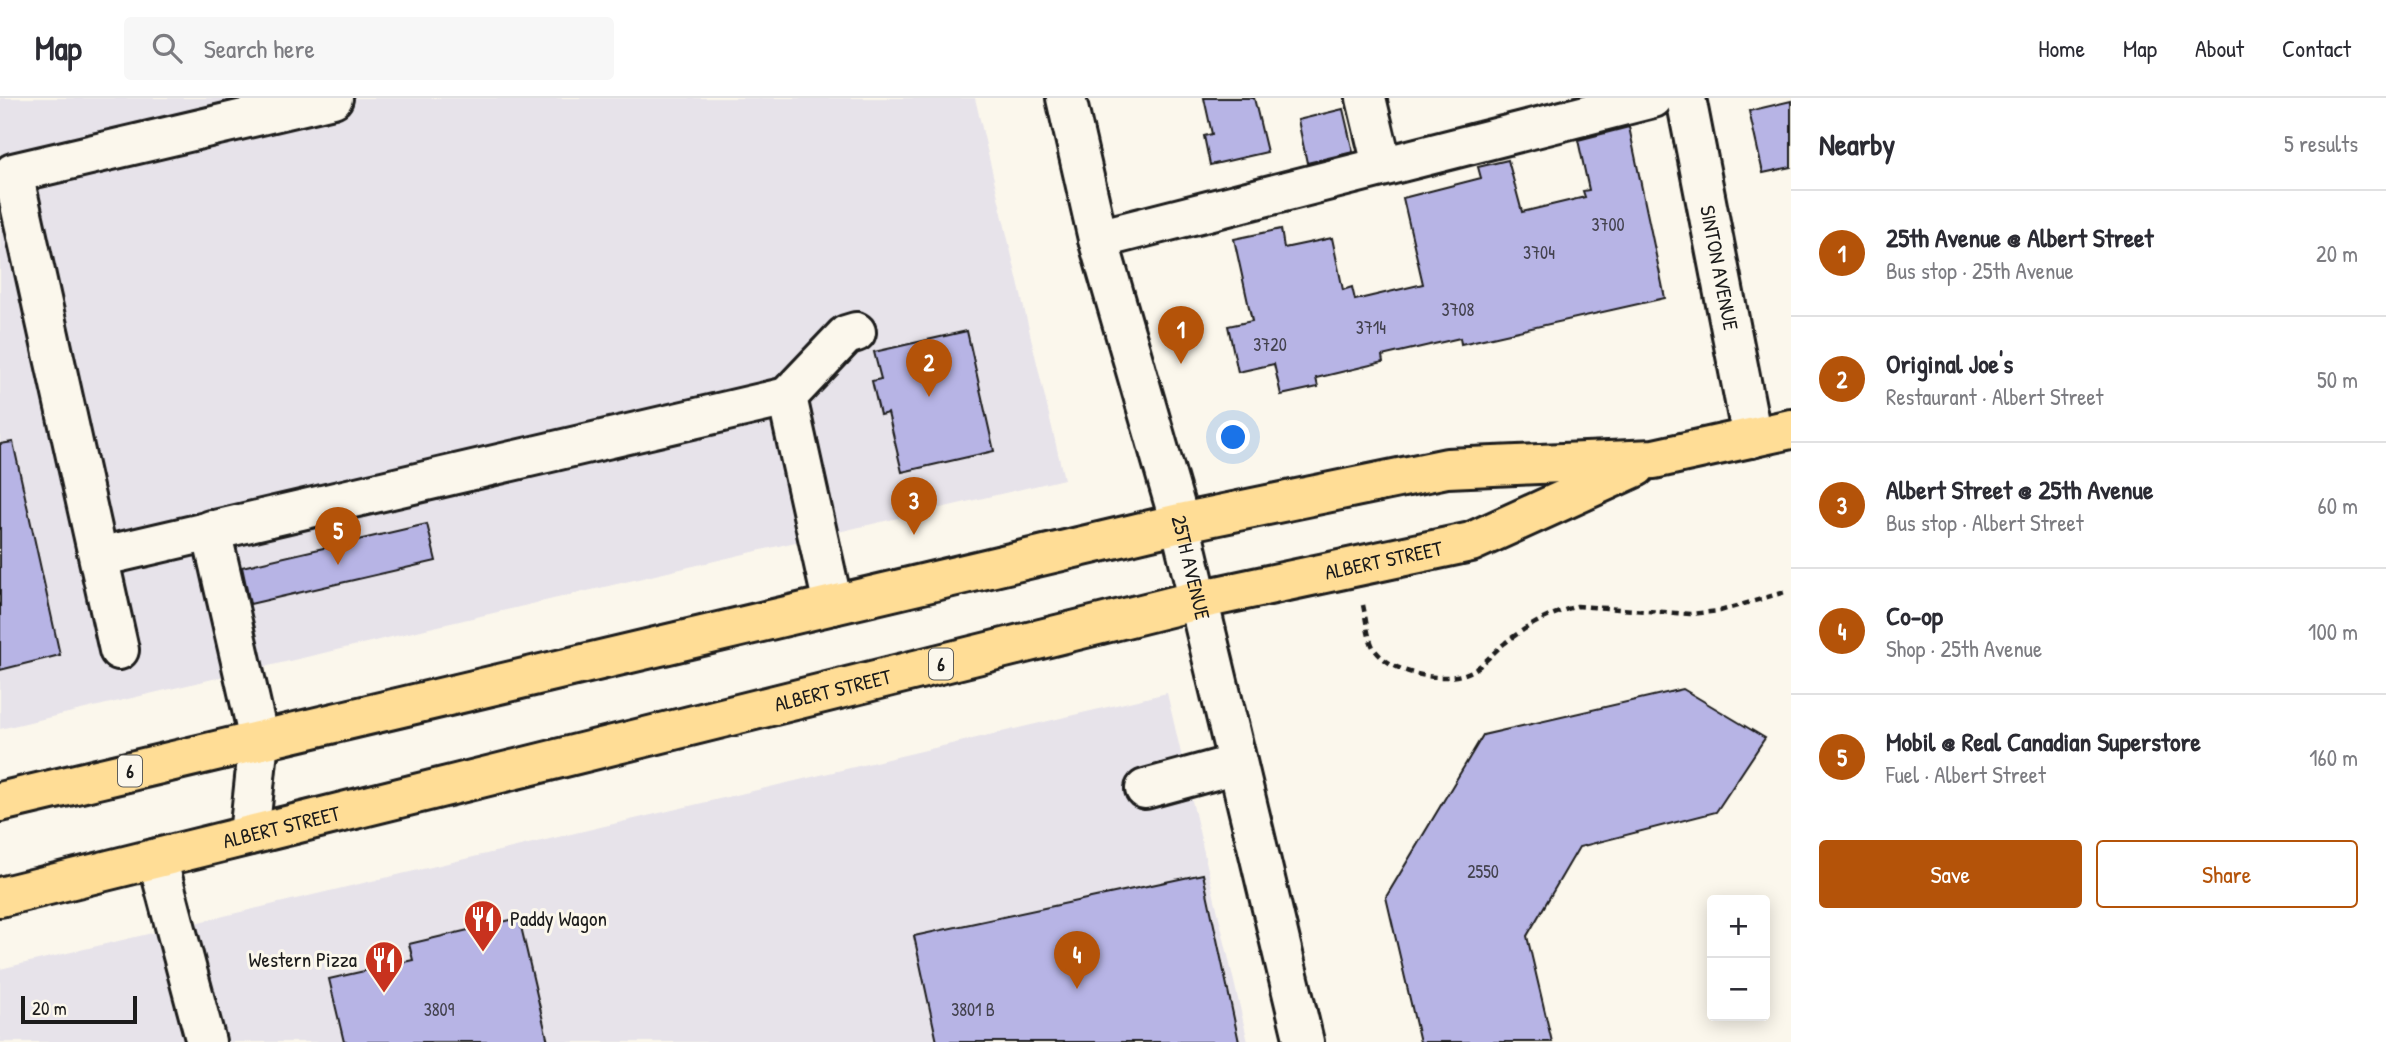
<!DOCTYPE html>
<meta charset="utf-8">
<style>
body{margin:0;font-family:"Patrick Hand",sans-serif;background:#f7f7f7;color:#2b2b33}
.controls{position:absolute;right:21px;bottom:21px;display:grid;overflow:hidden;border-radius:7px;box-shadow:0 4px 18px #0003}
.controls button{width:63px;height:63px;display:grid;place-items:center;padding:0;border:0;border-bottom:2px solid #e1e1e2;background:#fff;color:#2b2b33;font:35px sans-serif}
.scale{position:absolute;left:21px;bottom:18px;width:116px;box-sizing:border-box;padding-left:7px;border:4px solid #1c1c1c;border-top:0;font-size:19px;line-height:24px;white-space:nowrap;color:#1c1c1c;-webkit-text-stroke:5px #fbf7ec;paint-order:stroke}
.you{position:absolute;left:1234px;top:340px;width:24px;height:24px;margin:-18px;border:5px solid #fff;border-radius:50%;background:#1a73e8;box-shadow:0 0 0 10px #1a73e833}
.badge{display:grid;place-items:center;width:46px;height:46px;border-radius:50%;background:#b45309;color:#fff;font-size:23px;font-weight:700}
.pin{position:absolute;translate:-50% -58px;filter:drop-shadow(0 2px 4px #0008)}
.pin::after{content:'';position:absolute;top:37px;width:24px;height:21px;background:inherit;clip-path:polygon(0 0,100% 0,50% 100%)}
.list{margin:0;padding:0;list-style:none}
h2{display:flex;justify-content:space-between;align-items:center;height:91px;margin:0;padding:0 28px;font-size:30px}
h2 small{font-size:23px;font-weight:400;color:#7c7c81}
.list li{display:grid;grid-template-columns:46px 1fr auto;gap:21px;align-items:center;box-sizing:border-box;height:126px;padding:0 28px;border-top:2px solid #e1e1e2}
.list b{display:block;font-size:26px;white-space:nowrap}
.list p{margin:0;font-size:23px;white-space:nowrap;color:#7c7c81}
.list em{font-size:23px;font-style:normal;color:#7c7c81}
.actions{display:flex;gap:14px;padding:21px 28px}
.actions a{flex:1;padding:16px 0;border:2px solid #b45309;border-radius:7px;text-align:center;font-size:24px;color:#b45309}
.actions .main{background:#b45309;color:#fff}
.icon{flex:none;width:38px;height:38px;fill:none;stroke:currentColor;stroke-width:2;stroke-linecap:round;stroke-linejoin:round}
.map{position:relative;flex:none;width:1791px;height:944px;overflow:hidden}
header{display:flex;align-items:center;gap:42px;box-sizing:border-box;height:98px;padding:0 35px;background:#fff;border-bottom:2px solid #e1e1e2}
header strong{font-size:33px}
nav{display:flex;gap:38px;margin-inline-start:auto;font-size:24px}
.search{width:490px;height:63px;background:#f7f7f7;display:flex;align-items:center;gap:18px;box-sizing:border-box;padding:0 24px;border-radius:7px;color:#7c7c81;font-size:26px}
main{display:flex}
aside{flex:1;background:#fff}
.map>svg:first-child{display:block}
</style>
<header>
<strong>Map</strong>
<div class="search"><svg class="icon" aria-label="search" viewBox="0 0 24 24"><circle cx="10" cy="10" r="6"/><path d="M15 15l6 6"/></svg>Search here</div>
<nav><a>Home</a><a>Map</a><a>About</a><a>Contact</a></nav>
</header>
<main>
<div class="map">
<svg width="1791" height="944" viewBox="0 0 1791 944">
<rect width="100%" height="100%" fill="#fbf7ec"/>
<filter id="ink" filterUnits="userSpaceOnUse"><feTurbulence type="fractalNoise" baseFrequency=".0143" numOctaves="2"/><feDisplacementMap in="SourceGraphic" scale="14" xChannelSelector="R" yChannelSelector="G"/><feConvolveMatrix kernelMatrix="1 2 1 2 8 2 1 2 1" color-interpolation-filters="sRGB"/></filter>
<g filter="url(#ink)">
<path fill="#e7e3ea" d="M 0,0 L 975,0 L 1064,381 L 0,631 Z
M 1167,595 L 1248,944 L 0,944 L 0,871 Z"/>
<path fill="#b7b4e5" stroke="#1c1c1c" stroke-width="2" d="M 1204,0 L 1254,0 L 1267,54 L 1210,67 L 1204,38 L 1212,36 Z
M 1791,3 L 1791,69 L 1763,75 L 1749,13 Z
M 1343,11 L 1353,54 L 1307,65 L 1298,22 Z
M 1629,29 L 1665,200 L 1461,246 L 1460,240 L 1382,258 L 1383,264 L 1316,280 L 1318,289 L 1281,297 L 1274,266 L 1238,274 L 1228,228 L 1252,223 L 1234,141 L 1281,131 L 1284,150 L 1332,140 L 1343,192 L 1352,189 L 1355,202 L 1423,186 L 1403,100 L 1481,80 L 1478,69 L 1508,62 L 1522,114 L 1585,99 L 1583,93 L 1589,92 L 1578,42 Z
M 967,233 L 994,353 L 902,374 L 888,315 L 880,317 L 872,283 L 881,281 L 874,254 Z
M 13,344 L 60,557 L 0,572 L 0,346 Z
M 427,426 L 436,463 L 250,506 L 242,469 Z
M 1683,591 L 1765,640 L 1716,714 L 1579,749 L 1527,838 L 1552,944 L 1420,944 L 1386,799 L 1483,637 Z
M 1203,776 L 1239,944 L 937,944 L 914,838 Z
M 519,820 L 548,944 L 344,944 L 329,881 L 413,862 L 409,846 Z"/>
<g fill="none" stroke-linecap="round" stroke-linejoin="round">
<g stroke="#1c1c1c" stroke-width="44">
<g id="minor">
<path id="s1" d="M 1066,0 L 1098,141 L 1180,425 L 1304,944"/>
<path d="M 1366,0 L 1382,67"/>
<path id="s2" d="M 1686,0 L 1752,340"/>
<path d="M 1098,141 L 1653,0"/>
<path d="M 211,432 L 259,642 L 249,737"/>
<path d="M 99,459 L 787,299"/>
<path d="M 833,507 L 787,299 L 846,237 L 856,234"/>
<path d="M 119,552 L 13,75 L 333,0"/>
<path d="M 1145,691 L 1237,666"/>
<path d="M 157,760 L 206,944"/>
</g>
</g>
<g stroke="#1c1c1c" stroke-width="44">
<g id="major">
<path d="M 0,704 L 1180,425 L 1447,370 L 1654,361 L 1791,331"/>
<path id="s3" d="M 0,799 L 1198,502 L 1471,444 L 1636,369"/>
</g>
</g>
<path stroke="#1c1c1c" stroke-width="4.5" stroke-dasharray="7 5" stroke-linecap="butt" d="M 1363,507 C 1366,520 1367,537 1373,549 C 1389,576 1445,587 1472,573 C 1485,566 1493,554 1505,545 C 1526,528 1550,516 1577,508 L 1690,516 L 1720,513 L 1785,494"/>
<use href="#minor" stroke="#fbf7ec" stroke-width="38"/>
<use href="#major" stroke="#ffdd96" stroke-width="38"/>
</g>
</g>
<defs>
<g id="restaurant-pin" transform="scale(2.0125)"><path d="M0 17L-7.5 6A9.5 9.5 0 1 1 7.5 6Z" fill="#c8321e" stroke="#fbf7ec"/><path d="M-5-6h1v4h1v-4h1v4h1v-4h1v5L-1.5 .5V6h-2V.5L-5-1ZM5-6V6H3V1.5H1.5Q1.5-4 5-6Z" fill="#fff"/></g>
</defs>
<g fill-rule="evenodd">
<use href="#restaurant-pin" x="483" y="821"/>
<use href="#restaurant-pin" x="384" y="862"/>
</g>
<g text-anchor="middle" stroke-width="6" stroke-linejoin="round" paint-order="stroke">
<g font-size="18" fill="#43424e">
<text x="1608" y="133">3700</text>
<text x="1539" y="161">3704</text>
<text x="1458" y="218">3708</text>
<text x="1371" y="236">3714</text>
<text x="1270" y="253">3720</text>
<text x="1483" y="780">2550</text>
<text x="439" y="918">3809</text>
<text x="973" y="918">3801 B</text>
</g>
<g fill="#fbf7ec" stroke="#5f5e5a" stroke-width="2">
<rect x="929" y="550.5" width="24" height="31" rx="5"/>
<rect x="118" y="657.5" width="24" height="31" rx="5"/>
</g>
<g font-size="19" font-weight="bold" fill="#1c1c1c">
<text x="941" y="573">6</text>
<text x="130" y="680">6</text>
</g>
<g font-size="21" fill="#1c1c1c" stroke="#fbf7ec">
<text dy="7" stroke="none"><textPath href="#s2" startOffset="173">SINTON AVENUE</textPath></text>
<text dy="7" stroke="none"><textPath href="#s3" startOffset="1424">ALBERT STREET</textPath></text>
<text dy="7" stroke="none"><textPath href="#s1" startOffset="486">25TH AVENUE</textPath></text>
<text dy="7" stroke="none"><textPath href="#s3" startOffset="858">ALBERT STREET</textPath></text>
<text dy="7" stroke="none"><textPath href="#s3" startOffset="290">ALBERT STREET</textPath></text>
</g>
<g font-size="21" fill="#1c1c1c" stroke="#fbf7ec" text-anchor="start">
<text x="510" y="828">Paddy Wagon</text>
<text x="357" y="869" text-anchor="end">Western Pizza</text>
</g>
</g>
</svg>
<div class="controls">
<button>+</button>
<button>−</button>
</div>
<div class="scale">20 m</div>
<div class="you"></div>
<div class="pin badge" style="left:1181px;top:266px">1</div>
<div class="pin badge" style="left:929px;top:299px">2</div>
<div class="pin badge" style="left:914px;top:437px">3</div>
<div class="pin badge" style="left:1077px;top:891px">4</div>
<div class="pin badge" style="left:338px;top:467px">5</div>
</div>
<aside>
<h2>Nearby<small>5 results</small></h2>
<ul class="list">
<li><span class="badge">1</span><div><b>25th Avenue @ Albert Street</b><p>Bus stop · 25th Avenue</p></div><em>20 m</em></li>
<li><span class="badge">2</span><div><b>Original Joe's</b><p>Restaurant · Albert Street</p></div><em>50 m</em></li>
<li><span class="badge">3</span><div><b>Albert Street @ 25th Avenue</b><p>Bus stop · Albert Street</p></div><em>60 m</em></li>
<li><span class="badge">4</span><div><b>Co-op</b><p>Shop · 25th Avenue</p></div><em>100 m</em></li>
<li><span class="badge">5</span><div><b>Mobil @ Real Canadian Superstore</b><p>Fuel · Albert Street</p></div><em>160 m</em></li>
</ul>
<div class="actions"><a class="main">Save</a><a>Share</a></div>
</aside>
</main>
